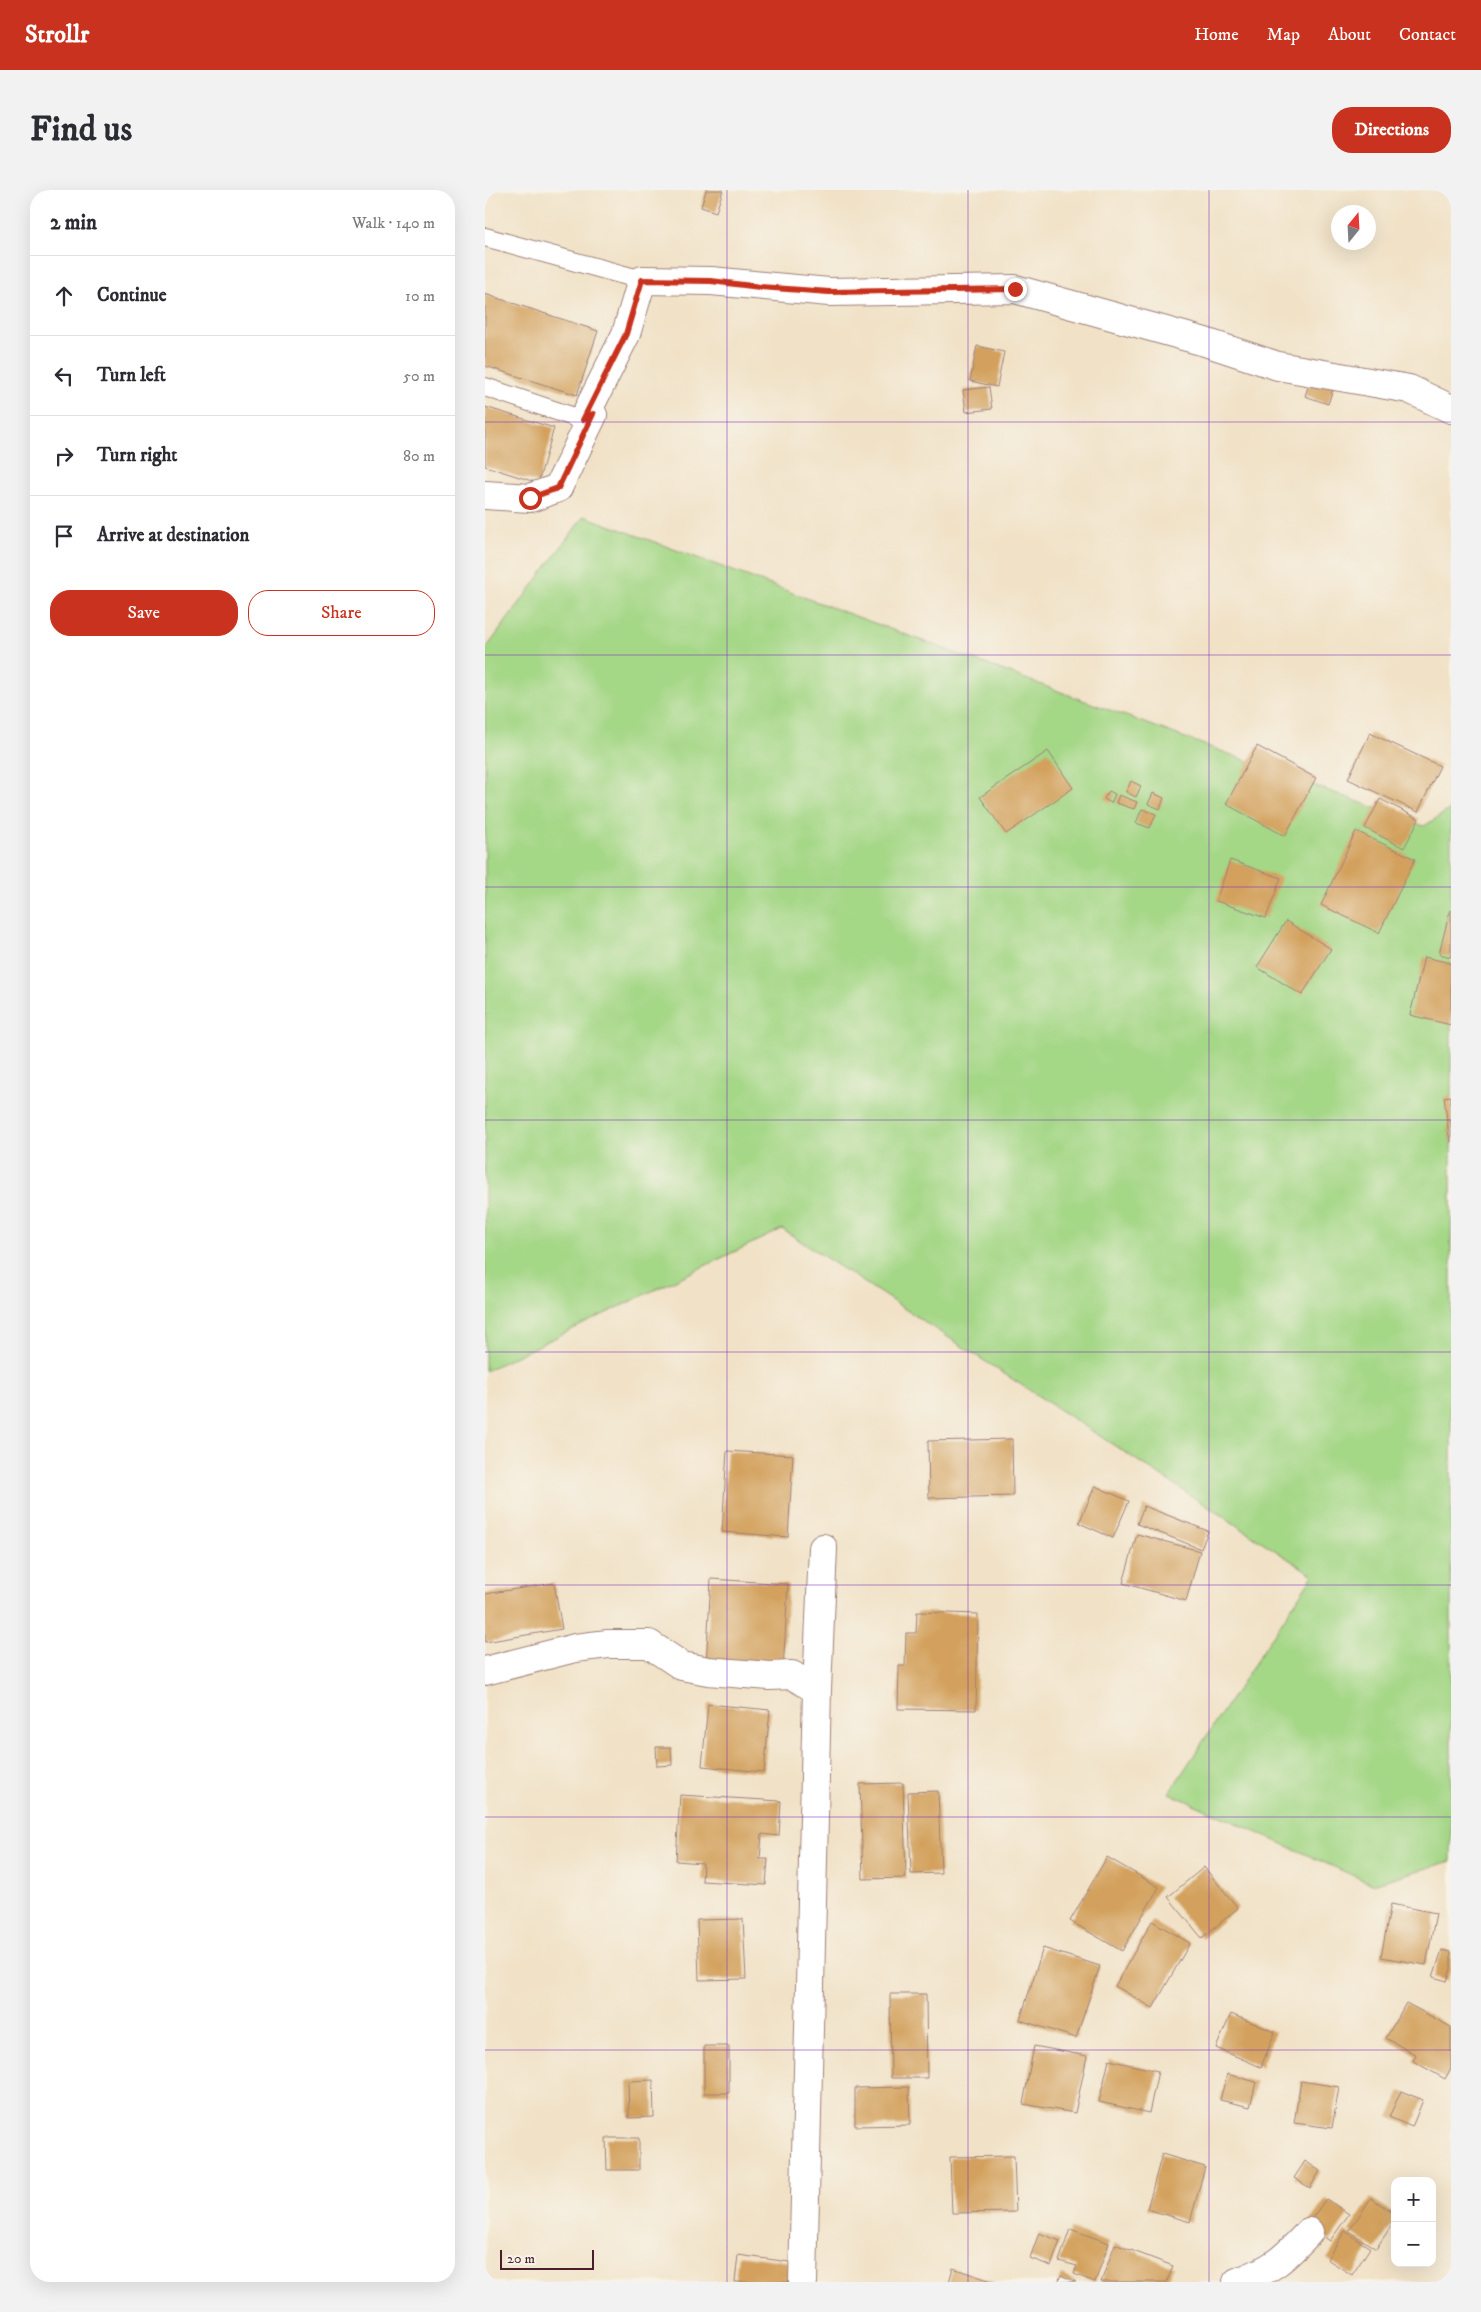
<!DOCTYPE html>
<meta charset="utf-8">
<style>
body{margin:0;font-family:"IM FELL DW Pica",serif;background:#f2f2f3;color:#2b2b33}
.controls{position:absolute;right:15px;bottom:15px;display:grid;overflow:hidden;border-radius:10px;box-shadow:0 5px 20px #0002}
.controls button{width:45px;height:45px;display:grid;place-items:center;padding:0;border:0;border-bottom:1px solid #e1e1e2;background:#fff;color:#2b2b33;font:25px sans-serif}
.compass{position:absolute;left:846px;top:15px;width:45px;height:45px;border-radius:50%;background:#fff;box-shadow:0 5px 20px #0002;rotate:18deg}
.scale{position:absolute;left:15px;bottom:12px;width:94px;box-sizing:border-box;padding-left:5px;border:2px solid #4a1f2b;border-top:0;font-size:14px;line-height:18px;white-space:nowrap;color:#4a1f2b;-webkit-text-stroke:4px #f7f3e8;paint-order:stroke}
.stop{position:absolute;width:15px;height:15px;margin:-11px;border:4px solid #c8321e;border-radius:50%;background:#fff}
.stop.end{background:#c8321e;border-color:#fff;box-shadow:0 1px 5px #0008}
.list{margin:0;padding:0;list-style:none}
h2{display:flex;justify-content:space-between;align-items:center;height:65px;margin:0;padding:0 20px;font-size:21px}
h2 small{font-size:16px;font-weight:400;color:#7c7c81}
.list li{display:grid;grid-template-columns:32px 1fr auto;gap:15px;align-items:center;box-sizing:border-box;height:80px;padding:0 20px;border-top:1px solid #e1e1e2}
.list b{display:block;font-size:19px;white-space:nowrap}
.list em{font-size:16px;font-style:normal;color:#7c7c81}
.actions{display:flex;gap:10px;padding:15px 20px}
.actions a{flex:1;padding:11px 0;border:1px solid #c8321e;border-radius:20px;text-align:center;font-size:18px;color:#c8321e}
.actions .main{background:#c8321e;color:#fff}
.icon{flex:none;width:28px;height:28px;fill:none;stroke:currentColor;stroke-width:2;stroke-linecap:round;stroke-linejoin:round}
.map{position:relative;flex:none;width:966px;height:2092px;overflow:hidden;border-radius:20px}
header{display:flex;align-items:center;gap:30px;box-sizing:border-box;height:70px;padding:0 25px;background:#c8321e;color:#fff}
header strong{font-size:24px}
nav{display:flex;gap:28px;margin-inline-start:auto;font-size:18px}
.intro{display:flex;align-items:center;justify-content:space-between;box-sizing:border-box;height:120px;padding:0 30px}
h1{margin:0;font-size:35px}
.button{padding:12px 22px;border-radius:20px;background:#c8321e;color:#fff;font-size:18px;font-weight:700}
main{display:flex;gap:30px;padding:0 30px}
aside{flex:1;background:#fff;border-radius:20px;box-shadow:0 5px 20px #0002}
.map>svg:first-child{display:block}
</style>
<header>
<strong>Strollr</strong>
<nav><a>Home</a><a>Map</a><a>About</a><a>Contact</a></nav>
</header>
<div class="intro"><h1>Find us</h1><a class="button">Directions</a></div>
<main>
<aside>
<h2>2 min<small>Walk · 140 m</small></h2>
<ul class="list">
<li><svg class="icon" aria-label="ahead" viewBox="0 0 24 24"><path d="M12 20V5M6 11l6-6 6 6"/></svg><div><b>Continue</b></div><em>10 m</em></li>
<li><svg class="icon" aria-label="left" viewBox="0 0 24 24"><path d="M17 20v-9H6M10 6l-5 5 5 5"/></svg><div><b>Turn left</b></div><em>50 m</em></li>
<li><svg class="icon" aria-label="right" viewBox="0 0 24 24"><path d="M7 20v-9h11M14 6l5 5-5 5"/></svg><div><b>Turn right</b></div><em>80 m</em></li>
<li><svg class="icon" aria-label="arrive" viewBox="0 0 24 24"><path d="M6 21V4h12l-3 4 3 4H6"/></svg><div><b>Arrive at destination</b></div></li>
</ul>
<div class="actions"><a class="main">Save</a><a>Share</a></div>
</aside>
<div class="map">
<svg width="966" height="2092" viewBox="0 0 966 2092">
<rect width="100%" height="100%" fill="#f7f3e8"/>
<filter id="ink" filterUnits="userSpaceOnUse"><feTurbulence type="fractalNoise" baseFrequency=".02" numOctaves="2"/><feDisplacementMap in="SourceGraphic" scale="10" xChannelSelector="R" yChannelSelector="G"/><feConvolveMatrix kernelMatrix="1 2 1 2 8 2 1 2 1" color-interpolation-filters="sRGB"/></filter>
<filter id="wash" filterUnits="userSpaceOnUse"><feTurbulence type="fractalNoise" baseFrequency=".0096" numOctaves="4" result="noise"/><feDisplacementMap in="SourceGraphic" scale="20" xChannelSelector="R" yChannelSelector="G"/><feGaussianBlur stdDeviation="1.12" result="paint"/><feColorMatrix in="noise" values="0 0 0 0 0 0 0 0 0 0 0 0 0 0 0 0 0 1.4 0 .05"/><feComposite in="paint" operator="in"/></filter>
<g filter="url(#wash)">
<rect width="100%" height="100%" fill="#f1e2c7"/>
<path fill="#a4d786" stroke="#777b58" d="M 99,326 L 939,636 L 966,619 L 966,1671 L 887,1694 L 684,1603 L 828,1385 L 297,1039 L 0,1181 L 0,460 Z"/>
<g id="blocks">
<path fill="#d3a15d" d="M 221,0 L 238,0 L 231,22 L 216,17 Z
M 0,104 L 113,141 L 92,205 L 0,176 Z
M 492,156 L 519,162 L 512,197 L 485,191 Z
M 828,182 L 851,190 L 843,214 L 820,206 Z
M 504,197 L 507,219 L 481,222 L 478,200 Z
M 0,217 L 69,238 L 53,293 L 0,276 Z
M 885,543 L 955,576 L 933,622 L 863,589 Z
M 772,556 L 831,588 L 800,646 L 741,614 Z
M 563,561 L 588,598 L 521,644 L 495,607 Z
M 646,591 L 656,596 L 651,607 L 641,602 Z
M 624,601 L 630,604 L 626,613 L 619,609 Z
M 668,603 L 679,608 L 675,619 L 663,614 Z
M 634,605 L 652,612 L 649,619 L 631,613 Z
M 895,609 L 934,629 L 919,658 L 880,638 Z
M 657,619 L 671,624 L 665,638 L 651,633 Z
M 871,641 L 930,669 L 894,743 L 836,715 Z
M 745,670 L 796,688 L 781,728 L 731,711 Z
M 965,720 L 966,720 L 966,767 L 954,764 Z
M 801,731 L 846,759 L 817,805 L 772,777 Z
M 939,767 L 966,773 L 966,835 L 925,825 Z
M 966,906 L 966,952 L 965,952 L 959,907 Z
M 527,1249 L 528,1306 L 444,1308 L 443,1251 Z
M 242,1261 L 308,1265 L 303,1347 L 237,1342 Z
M 610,1296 L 644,1311 L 628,1348 L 594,1333 Z
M 659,1316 L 723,1341 L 716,1359 L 652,1334 Z
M 652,1344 L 715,1361 L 701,1411 L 638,1393 Z
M 226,1389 L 303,1394 L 298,1481 L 221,1476 Z
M 69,1393 L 77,1439 L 0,1452 L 0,1404 Z
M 432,1422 L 493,1424 L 491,1520 L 413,1519 L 414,1476 L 420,1476 L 421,1443 L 431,1443 Z
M 223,1514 L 285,1520 L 279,1582 L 217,1576 Z
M 171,1557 L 186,1557 L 187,1575 L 172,1576 Z
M 418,1593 L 421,1688 L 378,1689 L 375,1594 Z
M 453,1601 L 456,1683 L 426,1684 L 423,1602 Z
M 195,1605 L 296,1611 L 294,1646 L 277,1644 L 275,1669 L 283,1669 L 281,1695 L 217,1691 L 218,1673 L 191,1671 Z
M 622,1667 L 674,1697 L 637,1761 L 585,1731 Z
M 719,1677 L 753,1718 L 717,1748 L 683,1707 Z
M 906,1714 L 951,1723 L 941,1775 L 896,1767 Z
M 258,1729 L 261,1789 L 214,1790 L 212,1730 Z
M 667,1731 L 705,1753 L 668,1818 L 630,1796 Z
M 558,1758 L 615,1776 L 591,1848 L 535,1830 Z
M 957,1760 L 966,1762 L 966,1779 L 962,1791 L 948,1787 Z
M 405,1804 L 441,1804 L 442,1888 L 406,1888 Z
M 921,1813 L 966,1837 L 966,1878 L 960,1889 L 928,1871 L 931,1865 L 901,1848 Z
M 746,1824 L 790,1842 L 776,1877 L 731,1858 Z
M 219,1856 L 244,1856 L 244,1903 L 219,1903 Z
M 549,1856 L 602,1866 L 590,1923 L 538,1914 Z
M 624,1870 L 673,1881 L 664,1923 L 614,1912 Z
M 742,1884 L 771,1892 L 765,1917 L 735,1910 Z
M 168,1890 L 169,1927 L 144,1928 L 143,1891 Z
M 816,1891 L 854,1897 L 847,1938 L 809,1933 Z
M 424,1897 L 425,1935 L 370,1936 L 370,1898 Z
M 916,1901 L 938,1910 L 927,1937 L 904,1927 Z
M 121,1948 L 154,1948 L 154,1980 L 122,1980 Z
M 677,1964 L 720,1977 L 705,2032 L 662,2019 Z
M 529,1966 L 531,2022 L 467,2023 L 465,1967 Z
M 820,1971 L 835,1981 L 825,1998 L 809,1988 Z
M 886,2008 L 910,2024 L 910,2030 L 891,2059 L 864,2041 Z
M 841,2009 L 864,2024 L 845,2051 L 822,2035 Z
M 585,2039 L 624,2053 L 610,2092 L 589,2084 L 592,2076 L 574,2071 Z
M 860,2041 L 885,2058 L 867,2085 L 842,2069 Z
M 554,2043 L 575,2051 L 566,2076 L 545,2068 Z
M 630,2054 L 688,2076 L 682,2092 L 616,2092 Z
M 253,2065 L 312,2073 L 309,2092 L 250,2092 Z
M 468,2078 L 509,2092 L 464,2092 Z
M 576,2085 L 591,2092 L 573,2092 Z"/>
</g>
</g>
<g filter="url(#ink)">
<use href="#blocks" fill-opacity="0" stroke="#9e8079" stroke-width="1"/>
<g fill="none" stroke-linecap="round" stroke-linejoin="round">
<g stroke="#9e8079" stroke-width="20">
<path id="lane" d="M 0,47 L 157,90
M 0,197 L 98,230"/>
</g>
<g stroke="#9e8079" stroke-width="30">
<path id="street" d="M 0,305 L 45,308 L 73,298 L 108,225 L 98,230 L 141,144 L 157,90 L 226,91 L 344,102 L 530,99 L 720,152 L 793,176 L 924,199 L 966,219
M 0,1481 L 90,1458 L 123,1454 L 164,1454 L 197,1476 L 223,1481 L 285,1486 L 307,1485 L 332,1500
M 318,2092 L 332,1500 L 338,1358
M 752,2092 C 787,2080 799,2069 824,2042"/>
</g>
<use href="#lane" stroke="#fff" stroke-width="18"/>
<use href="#street" stroke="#fff" stroke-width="28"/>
</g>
</g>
<g fill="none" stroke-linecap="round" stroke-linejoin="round" filter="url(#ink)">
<path stroke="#c8321e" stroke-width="6" d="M 45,308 L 73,298 L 108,224 L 98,230 L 141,144 L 157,90 L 226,91 L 275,97 L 344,102 L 530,99"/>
</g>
<path fill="none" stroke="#7b2cbf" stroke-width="1" stroke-opacity="0.55" d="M 242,0 L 242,2092M 483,0 L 483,2092M 724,0 L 724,2092M 0,232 L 966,232M 0,465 L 966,465M 0,697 L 966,697M 0,930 L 966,930M 0,1162 L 966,1162M 0,1395 L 966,1395M 0,1627 L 966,1627M 0,1860 L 966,1860"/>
</svg>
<div class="controls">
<button>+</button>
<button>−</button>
</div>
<svg class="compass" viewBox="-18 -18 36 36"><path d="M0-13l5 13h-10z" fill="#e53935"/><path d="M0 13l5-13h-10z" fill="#7c7c81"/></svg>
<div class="scale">20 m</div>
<div class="stop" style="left:45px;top:308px"></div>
<div class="stop end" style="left:530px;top:99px"></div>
</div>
</main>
